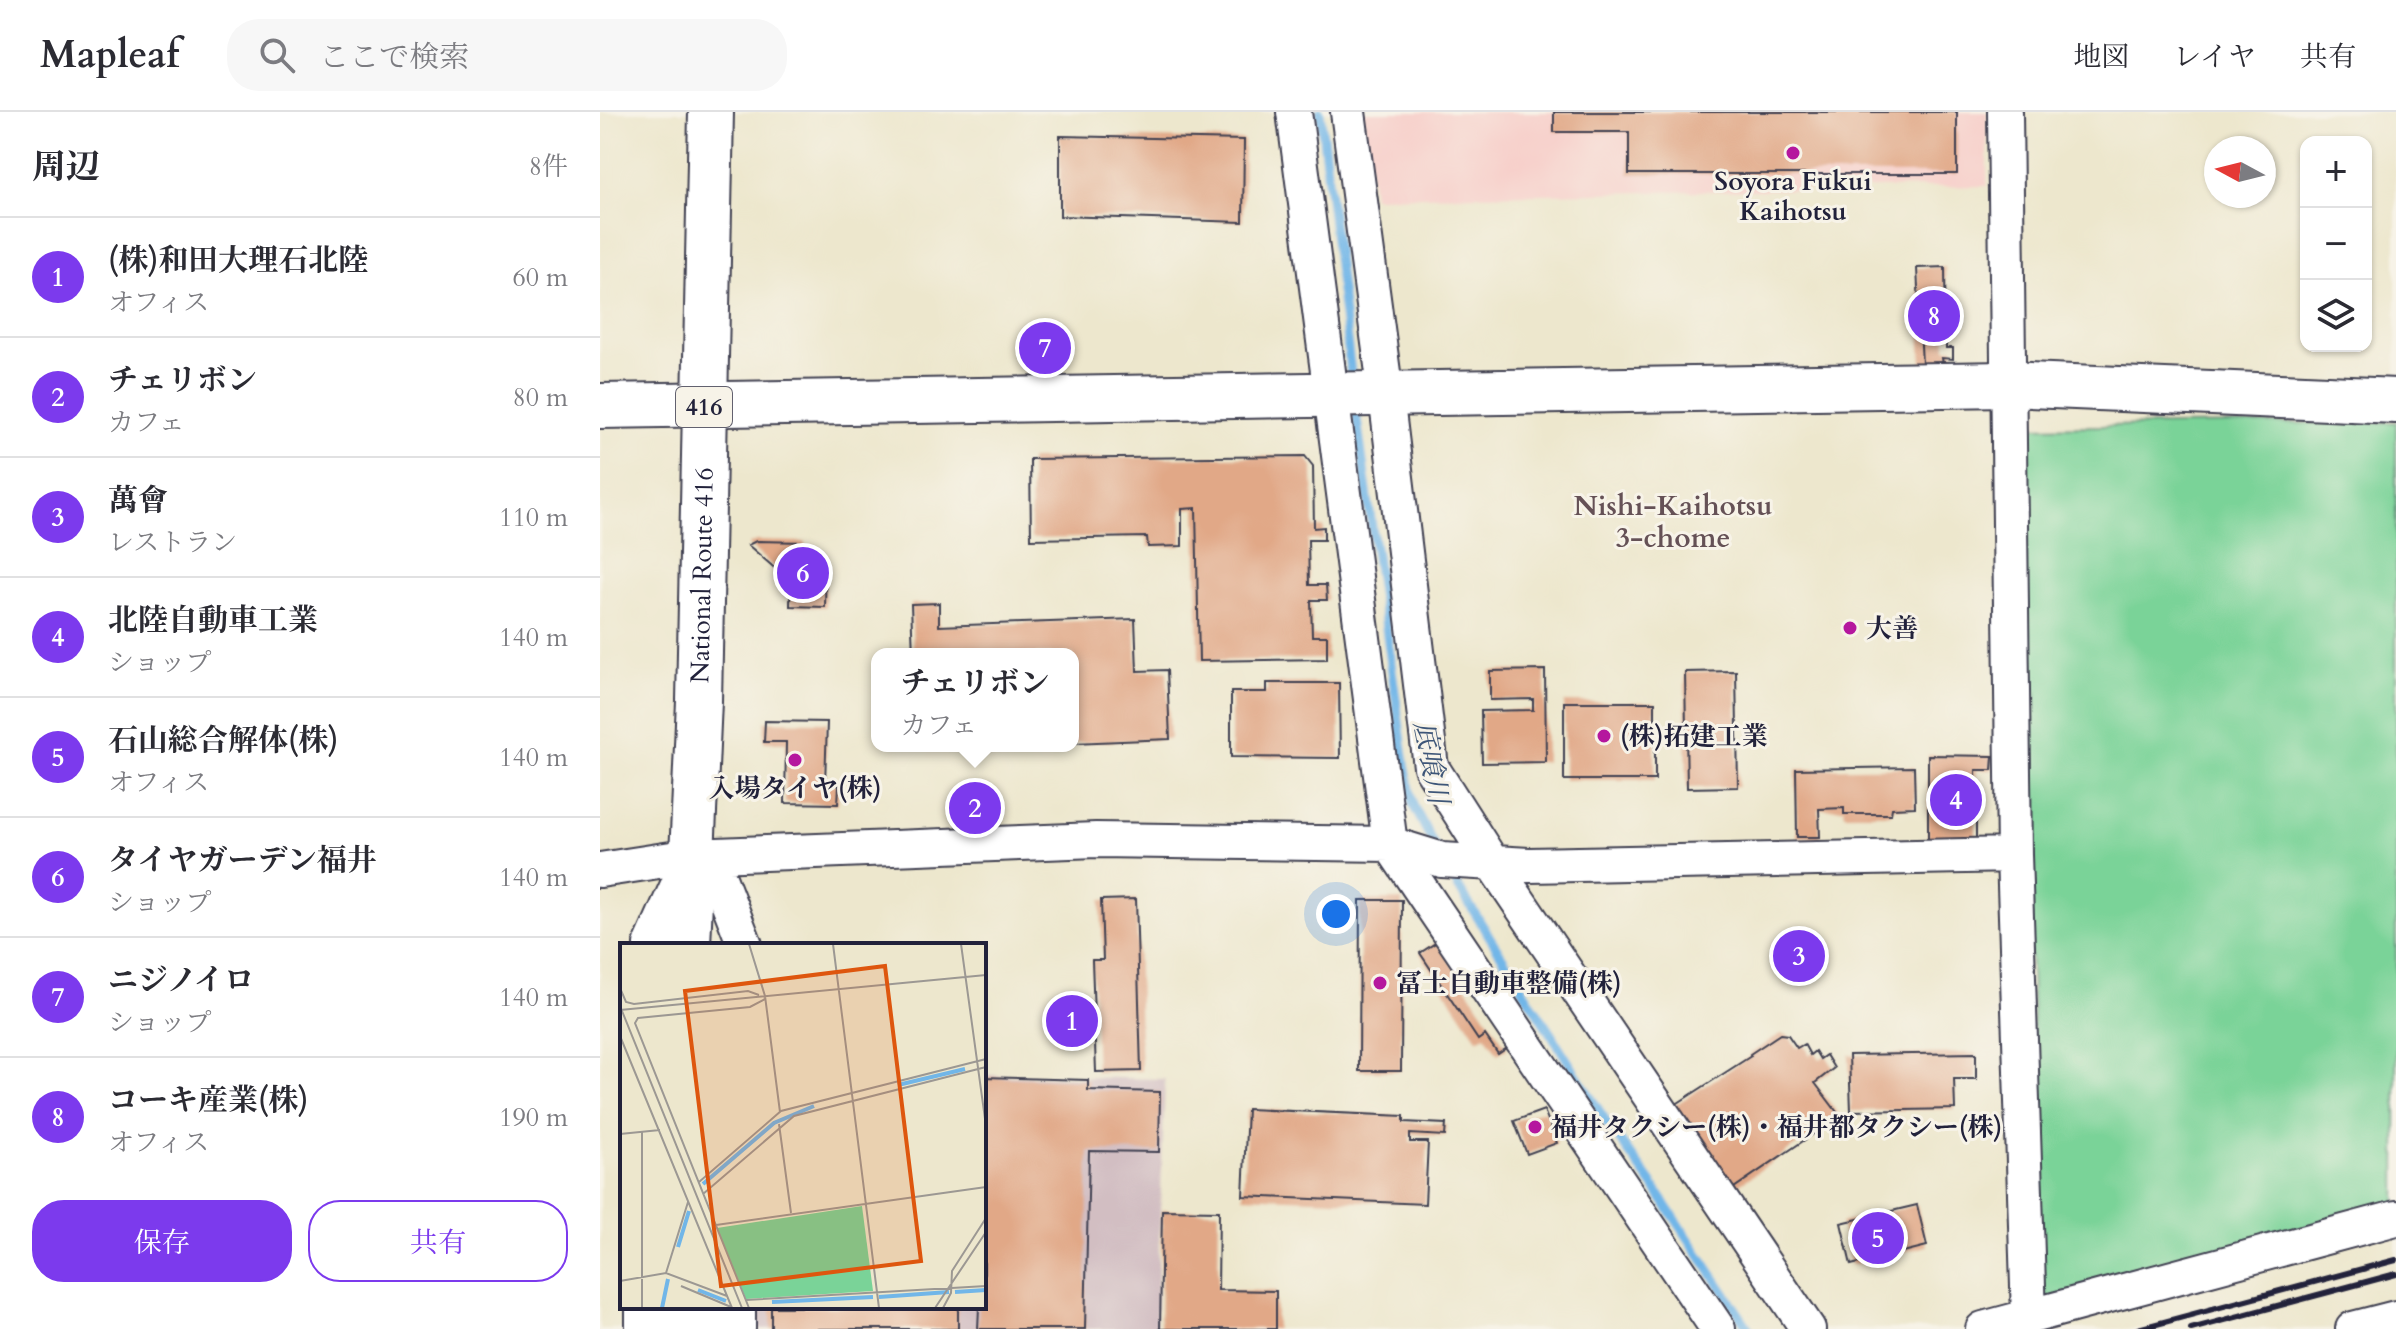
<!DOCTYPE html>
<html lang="ja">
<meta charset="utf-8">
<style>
body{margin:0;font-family:Cardo,"Noto Serif JP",serif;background:#f7f7f7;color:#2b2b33}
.controls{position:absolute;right:24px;top:24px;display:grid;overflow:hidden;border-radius:16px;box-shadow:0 2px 6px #0004}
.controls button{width:72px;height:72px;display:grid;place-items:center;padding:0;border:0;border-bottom:2px solid #e1e1e2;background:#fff;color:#2b2b33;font:40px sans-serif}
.compass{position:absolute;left:1604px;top:24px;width:72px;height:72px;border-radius:50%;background:#fff;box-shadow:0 2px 6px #0004;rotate:277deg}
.you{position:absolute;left:736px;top:802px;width:28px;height:28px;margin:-20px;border:6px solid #fff;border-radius:50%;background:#1a73e8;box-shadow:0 0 0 12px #1a73e833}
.badge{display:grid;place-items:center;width:52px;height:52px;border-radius:50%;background:#7c3aed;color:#fff;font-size:26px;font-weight:700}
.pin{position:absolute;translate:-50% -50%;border:4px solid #fff;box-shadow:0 2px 8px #0006}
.popup{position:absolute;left:271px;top:536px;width:208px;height:104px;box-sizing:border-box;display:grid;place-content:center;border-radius:16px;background:#fff;filter:drop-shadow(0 2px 6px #0005);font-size:26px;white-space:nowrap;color:#7c7c81}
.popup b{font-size:30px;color:#2b2b33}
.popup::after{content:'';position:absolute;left:50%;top:100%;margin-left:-16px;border:16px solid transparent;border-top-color:#fff}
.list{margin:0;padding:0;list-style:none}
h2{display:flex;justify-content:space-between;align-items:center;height:104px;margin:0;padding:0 32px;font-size:34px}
h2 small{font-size:26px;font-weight:400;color:#7c7c81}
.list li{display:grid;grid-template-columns:52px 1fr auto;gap:24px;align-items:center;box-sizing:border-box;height:120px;padding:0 32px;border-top:2px solid #e1e1e2}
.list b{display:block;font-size:30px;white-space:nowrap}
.list p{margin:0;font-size:26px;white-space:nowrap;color:#7c7c81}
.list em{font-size:26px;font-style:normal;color:#7c7c81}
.actions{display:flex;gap:16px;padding:24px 32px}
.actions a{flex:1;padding:18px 0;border:2px solid #7c3aed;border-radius:32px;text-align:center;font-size:28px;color:#7c3aed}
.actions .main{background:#7c3aed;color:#fff}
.icon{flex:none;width:44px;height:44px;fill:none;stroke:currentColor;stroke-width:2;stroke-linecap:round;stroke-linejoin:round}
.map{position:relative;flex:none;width:1796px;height:1217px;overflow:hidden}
header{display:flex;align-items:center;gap:48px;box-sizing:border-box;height:112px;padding:0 40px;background:#fff;border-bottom:2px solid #e1e1e2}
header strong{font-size:38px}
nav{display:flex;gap:44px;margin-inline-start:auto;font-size:28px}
.search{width:560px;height:72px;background:#f7f7f7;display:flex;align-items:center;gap:20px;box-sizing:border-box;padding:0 28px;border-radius:32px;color:#7c7c81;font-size:30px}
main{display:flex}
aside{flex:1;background:#fff}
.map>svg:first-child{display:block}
</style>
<header>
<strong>Mapleaf</strong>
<div class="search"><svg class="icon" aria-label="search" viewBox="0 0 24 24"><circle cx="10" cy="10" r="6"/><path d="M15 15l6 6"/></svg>ここで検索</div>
<nav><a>地図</a><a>レイヤ</a><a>共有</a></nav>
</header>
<main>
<aside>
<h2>周辺<small>8件</small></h2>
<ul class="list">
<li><span class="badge">1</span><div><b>(株)和田大理石北陸</b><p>オフィス</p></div><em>60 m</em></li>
<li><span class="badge">2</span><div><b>チェリボン</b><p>カフェ</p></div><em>80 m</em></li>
<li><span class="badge">3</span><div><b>萬會</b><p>レストラン</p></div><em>110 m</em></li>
<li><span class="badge">4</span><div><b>北陸自動車工業</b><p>ショップ</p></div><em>140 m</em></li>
<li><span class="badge">5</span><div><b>石山総合解体(株)</b><p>オフィス</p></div><em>140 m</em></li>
<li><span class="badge">6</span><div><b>タイヤガーデン福井</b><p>ショップ</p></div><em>140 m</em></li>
<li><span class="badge">7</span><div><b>ニジノイロ</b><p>ショップ</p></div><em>140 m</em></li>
<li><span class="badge">8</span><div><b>コーキ産業(株)</b><p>オフィス</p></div><em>190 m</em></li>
</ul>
<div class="actions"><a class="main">保存</a><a>共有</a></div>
</aside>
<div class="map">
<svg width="1796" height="1217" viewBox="0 0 1796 1217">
<rect width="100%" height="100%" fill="#f7f3e8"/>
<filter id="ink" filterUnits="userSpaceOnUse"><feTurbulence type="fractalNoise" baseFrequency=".0125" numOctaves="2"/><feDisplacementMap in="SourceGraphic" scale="16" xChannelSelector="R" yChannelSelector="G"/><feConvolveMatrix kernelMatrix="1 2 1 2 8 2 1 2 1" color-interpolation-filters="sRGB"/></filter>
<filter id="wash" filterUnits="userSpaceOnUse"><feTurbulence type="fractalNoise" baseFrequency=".006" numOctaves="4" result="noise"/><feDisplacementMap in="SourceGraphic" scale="32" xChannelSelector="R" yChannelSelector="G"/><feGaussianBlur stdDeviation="1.8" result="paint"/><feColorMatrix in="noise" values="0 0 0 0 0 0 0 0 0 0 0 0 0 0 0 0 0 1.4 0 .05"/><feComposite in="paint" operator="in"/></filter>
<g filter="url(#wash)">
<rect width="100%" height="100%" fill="#ede7cd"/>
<path fill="#f7d0cb" d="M 763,0 L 1387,0 L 1387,74 L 773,85 Z"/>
<path fill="#d2bec2" d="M 384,963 L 565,967 L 556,1217 L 154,1217 L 155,1195 L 384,1195 Z"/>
<path fill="#7ad398" stroke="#4e7a6a" stroke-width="2" d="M 1796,310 L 1796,1106 L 1444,1201 L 1427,753 L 1424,315 Z"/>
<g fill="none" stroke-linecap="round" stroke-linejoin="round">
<path stroke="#71b6e8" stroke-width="9" d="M 720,0 L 752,271
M 755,293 L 805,652 L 813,693 L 836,737
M 847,757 L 1007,1011 L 1052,1072 L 1149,1217"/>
</g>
<g id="blocks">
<path fill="#e1a887" d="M 954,0 L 1357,0 L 1357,62 L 1029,62 L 1029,20 L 954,20 Z
M 460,24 L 644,28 L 643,110 L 460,104 Z
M 1345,155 L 1346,236 L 1353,236 L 1353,247 L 1342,246 L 1343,252 L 1322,252 L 1317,156 Z
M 705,344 L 713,354 L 714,416 L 724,415 L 724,428 L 708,428 L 709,473 L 726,473 L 727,488 L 711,488 L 712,524 L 727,524 L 727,547 L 599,549 L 596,396 L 582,397 L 582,434 L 548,435 L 547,425 L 431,427 L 430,347 Z
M 156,429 L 205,430 L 205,450 L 226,450 L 225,495 L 190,494 L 191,459 L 178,459 L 148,433 Z
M 339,491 L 339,514 L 535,507 L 537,559 L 567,558 L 570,627 L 473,631 L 473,542 L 313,542 L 311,492 Z
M 945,558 L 946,650 L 882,651 L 881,599 L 933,598 L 933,587 L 890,588 L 890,559 Z
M 1136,559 L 1138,675 L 1087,676 L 1085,560 Z
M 667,571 L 739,571 L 740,646 L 631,645 L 631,580 L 667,580 Z
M 964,590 L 1055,590 L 1055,668 L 964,668 Z
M 165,609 L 227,610 L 225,672 L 239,673 L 238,692 L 185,691 L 186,630 L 164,630 Z
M 1328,643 L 1393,644 L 1392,658 L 1376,658 L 1376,730 L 1328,730 Z
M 1314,655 L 1315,695 L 1292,696 L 1291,702 L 1244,702 L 1244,696 L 1219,697 L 1220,725 L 1197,725 L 1196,657 Z
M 536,787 L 541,959 L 496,960 L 492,848 L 503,848 L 501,788 Z
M 760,788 L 802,788 L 801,959 L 759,959 Z
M 837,830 L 907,936 L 898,942 L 885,923 L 878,928 L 820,841 Z
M 1180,922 L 1188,923 L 1197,936 L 1204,932 L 1210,943 L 1215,939 L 1220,947 L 1226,943 L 1234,956 L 1215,971 L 1240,1004 L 1122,1084 L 1067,998 L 1151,944 L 1150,942 Z
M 1376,941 L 1376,967 L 1354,967 L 1355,997 L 1251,999 L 1249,943 Z
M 384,965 L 488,968 L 488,978 L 560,980 L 559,1040 L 489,1039 L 485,1217 L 378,1217 L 379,1195 L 384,1195 Z
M 647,997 L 804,1004 L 804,1010 L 846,1012 L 845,1024 L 810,1022 L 810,1030 L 828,1030 L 825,1092 L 643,1084 Z
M 944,998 L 957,1031 L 927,1042 L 914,1009 Z
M 1317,1093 L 1327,1134 L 1251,1153 L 1241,1111 Z
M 562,1098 L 619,1099 L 618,1178 L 676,1179 L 676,1217 L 560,1217 Z
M 171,1195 L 358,1195 L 358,1217 L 171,1217 Z"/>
</g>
</g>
<g filter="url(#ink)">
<use href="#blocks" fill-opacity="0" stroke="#404051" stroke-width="2"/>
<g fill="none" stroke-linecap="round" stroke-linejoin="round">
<g stroke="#404051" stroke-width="38">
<path id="street" d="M 694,0 L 790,732 L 1118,1217
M 748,0 L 786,283 L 831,655 L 891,749 L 1208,1217
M 1405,0 L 1414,743 L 1429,1205
M 110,743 L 145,833
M 0,758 L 91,744 L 496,728 L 790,732 L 842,748 L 929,753 L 1414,743
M 51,833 L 86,755
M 43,1217 L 43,1195
M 138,1217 L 138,1195
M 1383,1217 L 1796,1106
M 1753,1217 L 1796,1206"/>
</g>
<g stroke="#404051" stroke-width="48">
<path id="secondary" d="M 0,294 L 1407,272 L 1796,289"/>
</g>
<g stroke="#404051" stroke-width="48">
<g id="highway">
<path id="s1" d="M 88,833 L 99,589 L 111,0"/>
<path d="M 73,1217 L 74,1195"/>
<path d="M 108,1217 L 108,1195"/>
</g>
</g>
<use href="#street" stroke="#fff" stroke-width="34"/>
<use href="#secondary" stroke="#fff" stroke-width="44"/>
<use href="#highway" stroke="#fff" stroke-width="44"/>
<path stroke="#22223b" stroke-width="6" d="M 1538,1217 L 1796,1148
M 1591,1217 L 1796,1162"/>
</g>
</g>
<g fill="#b5179e" stroke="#f7f3e8" stroke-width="3">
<circle cx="1193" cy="41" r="8"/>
<circle cx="1250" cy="516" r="8"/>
<circle cx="1004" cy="624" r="8"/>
<circle cx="195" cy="648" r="8"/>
<circle cx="780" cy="871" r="8"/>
<circle cx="935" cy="1015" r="8"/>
</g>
<g text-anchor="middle" stroke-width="6" stroke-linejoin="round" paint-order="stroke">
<rect fill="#f7f3e8" stroke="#62616f" stroke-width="2" x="76" y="275" width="56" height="40" rx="6"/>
<g font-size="24" font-weight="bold" fill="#22223b">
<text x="104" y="303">416</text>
</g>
<g font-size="26" font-weight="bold" fill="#22223b" stroke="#f7f3e8" text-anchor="start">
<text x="1193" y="78" text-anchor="middle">Soyora Fukui<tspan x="1193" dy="30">Kaihotsu</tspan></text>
<text x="1266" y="525">大善</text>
<text x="1020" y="633">(株)拓建工業</text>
<text x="195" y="685" text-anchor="middle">入場タイヤ(株)</text>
<text x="796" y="880">冨士自動車整備(株)</text>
<text x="951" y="1024">福井タクシー(株)・福井都タクシー(株)</text>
</g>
<g font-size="26" fill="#22223b" stroke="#f7f3e8">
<text dy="9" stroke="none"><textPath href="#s1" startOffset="370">National Route 416</textPath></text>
</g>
<g font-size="28" font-weight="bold" fill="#655156" stroke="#f7f3e8">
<text x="1073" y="403">Nishi-Kaihotsu<tspan x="1073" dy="32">3-chome</tspan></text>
</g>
<g font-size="28" font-style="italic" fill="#3e5678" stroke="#f7f3e8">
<text transform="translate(832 650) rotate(79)" y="10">底喰川</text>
</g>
</g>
<g transform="translate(20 831)">
<rect width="366" height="366" fill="#ede7cd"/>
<path d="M 242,263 L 253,348 L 126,356 L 97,285 Z" fill="#7ad398"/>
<path fill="none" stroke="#71b6e8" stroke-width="4" d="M 278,142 L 345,126M 83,241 L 154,180 L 194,163M 58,304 L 69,268M 78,347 L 106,358M 335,349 L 366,347M 259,354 L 329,349M 152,359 L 253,354M 42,365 L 48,336"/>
<path fill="none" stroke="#9c9893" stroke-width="2" d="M 129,1 L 145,53 L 160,169M 213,1 L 259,365M 341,1 L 366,183M 0,45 L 6,59 L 14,61 L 128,48 L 139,52M 0,63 L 122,365M 0,67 L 366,32M 0,93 L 112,365M 159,181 L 171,270M 22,189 L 22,365M 0,191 L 40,187M 79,239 L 161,168 L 366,116M 83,251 L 174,173 L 366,124M 96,282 L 366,244M 46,330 L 68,259M 0,338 L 46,330 L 107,353M 61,343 L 111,364M 126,357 L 366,343M 129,365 L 15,80 L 18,75 L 130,64 L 145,56M 315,365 L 366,289M 323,365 L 331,350 L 332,328 L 366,275"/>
<path fill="#de560e" fill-opacity="0.15" stroke="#de560e" stroke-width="4" d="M 265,23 L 301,318 L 101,343 L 65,48 Z"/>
<rect width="366" height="366" fill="none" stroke="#22223b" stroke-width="4"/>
</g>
</svg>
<div class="controls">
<button>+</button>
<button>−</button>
<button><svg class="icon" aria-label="layers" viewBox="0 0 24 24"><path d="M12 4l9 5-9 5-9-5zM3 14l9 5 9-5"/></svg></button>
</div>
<svg class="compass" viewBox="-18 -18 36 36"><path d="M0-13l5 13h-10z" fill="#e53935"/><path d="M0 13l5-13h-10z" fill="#7c7c81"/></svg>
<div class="you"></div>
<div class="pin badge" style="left:472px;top:909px">1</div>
<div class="pin badge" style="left:375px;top:696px">2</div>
<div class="popup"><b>チェリボン</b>カフェ</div>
<div class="pin badge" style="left:1199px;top:844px">3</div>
<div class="pin badge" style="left:1356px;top:688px">4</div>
<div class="pin badge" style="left:1278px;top:1126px">5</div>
<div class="pin badge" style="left:203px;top:461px">6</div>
<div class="pin badge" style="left:445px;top:236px">7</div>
<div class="pin badge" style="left:1334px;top:204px">8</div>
</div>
</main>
